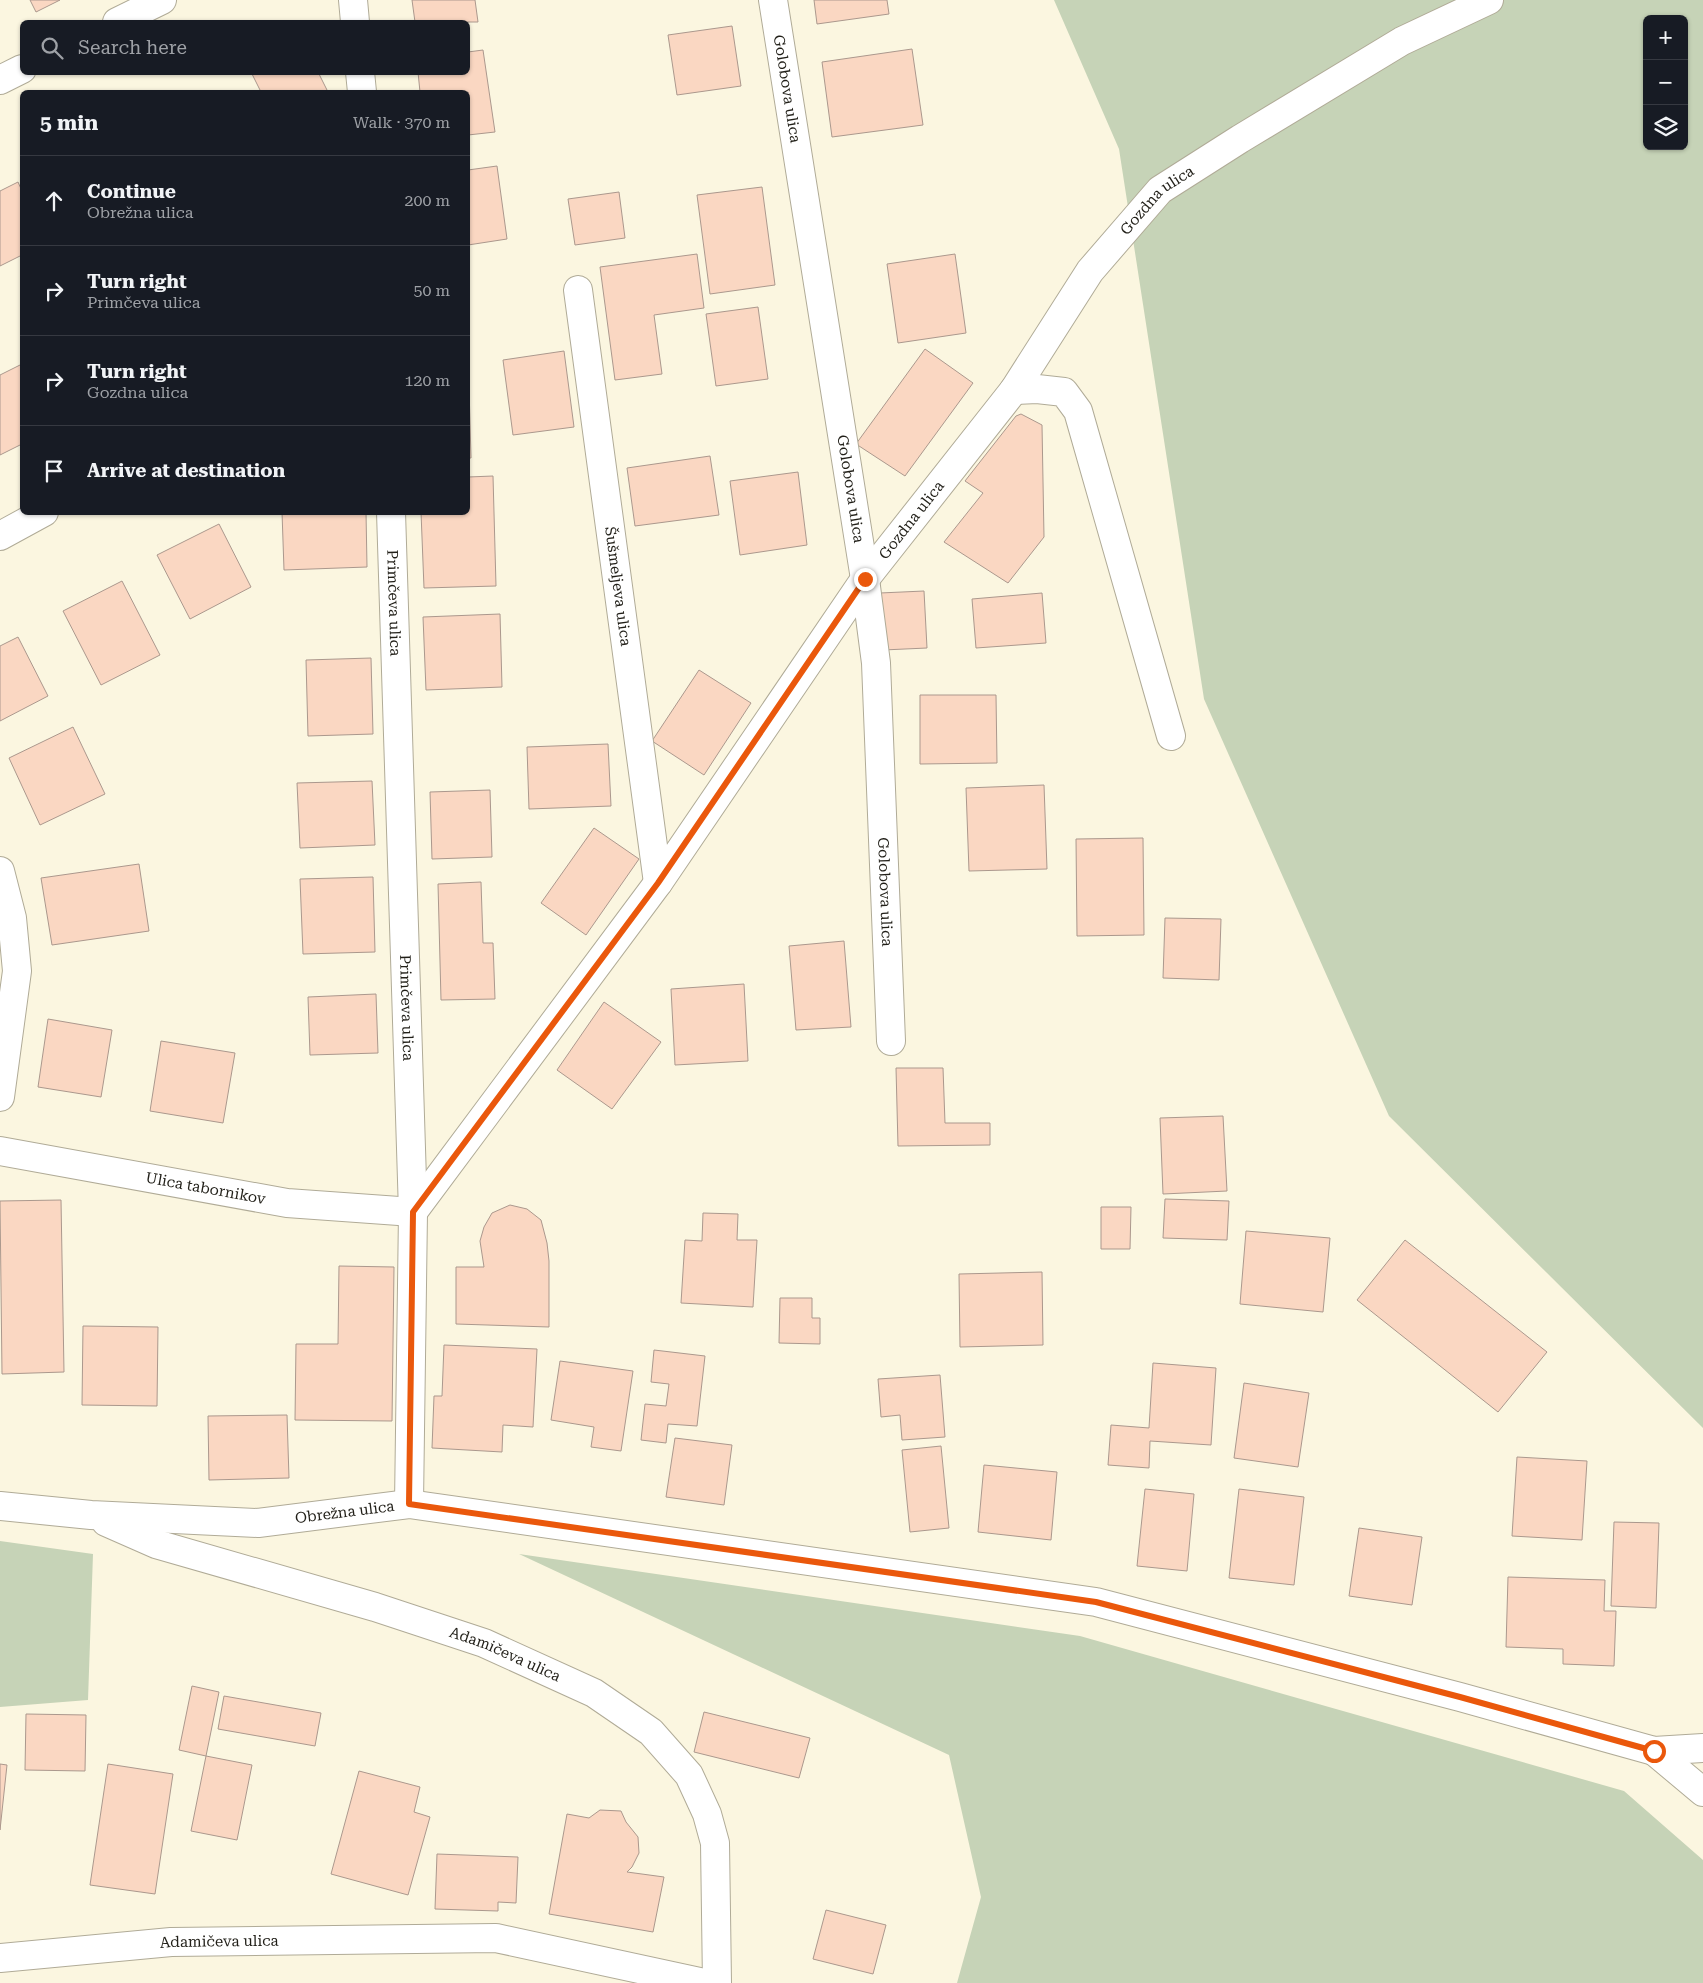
<!DOCTYPE html>
<meta charset="utf-8">
<style>
body{margin:0;font-family:"Roboto Serif",serif;background:#20242c;color:#f1f3f6}
.controls{position:absolute;right:15px;top:15px;display:grid;overflow:hidden;border-radius:8px;box-shadow:0 1px 4px #0004}
.controls button{width:45px;height:45px;display:grid;place-items:center;padding:0;border:0;border-bottom:1px solid #363941;background:#171b24;color:#f1f3f6;font:25px sans-serif}
.stop{position:absolute;width:15px;height:15px;margin:-11px;border:4px solid #ea580c;border-radius:50%;background:#fff}
.stop.end{background:#ea580c;border-color:#fff;box-shadow:0 1px 5px #0008}
.list{margin:0;padding:0;list-style:none}
h2{display:flex;justify-content:space-between;align-items:center;height:65px;margin:0;padding:0 20px;font-size:21px}
h2 small{font-size:16px;font-weight:400;color:#9ea1a6}
.list li{display:grid;grid-template-columns:32px 1fr auto;gap:15px;align-items:center;box-sizing:border-box;height:90px;padding:0 20px;border-top:1px solid #363941}
.list b{display:block;font-size:19px;white-space:nowrap}
.list p{margin:0;font-size:16px;white-space:nowrap;color:#9ea1a6}
.list em{font-size:16px;font-style:normal;color:#9ea1a6}
.icon{flex:none;width:28px;height:28px;fill:none;stroke:currentColor;stroke-width:2;stroke-linecap:round;stroke-linejoin:round}
.map{position:relative;flex:none;width:1703px;height:1983px;overflow:hidden}
.search{position:absolute;background:#171b24;box-shadow:0 1px 4px #0004;left:20px;top:20px;width:450px;height:55px;display:flex;align-items:center;gap:12px;box-sizing:border-box;padding:0 18px;border-radius:8px;color:#9ea1a6;font-size:19px}
.panel{position:absolute;background:#171b24;box-shadow:0 1px 4px #0004;left:20px;top:90px;width:450px;height:425px;border-radius:8px}
.map>svg:first-child{display:block}
</style>
<div class="map">
<svg width="1703" height="1983" viewBox="0 0 1703 1983">
<rect width="100%" height="100%" fill="#fbf6e0"/>
<path fill="#c6d3b7" fill-rule="evenodd" d="M 1054,0 L 1703,0 L 1703,1428 L 1389,1116 L 1204,699 L 1119,149 ZM 1647,19 L 1684,19 L 1684,146 L 1647,146 Z
M 0,1541 L 93,1554 L 88,1700 L 0,1707 Z
M 519,1554 L 1080,1636 L 1624,1791 L 1703,1860 L 1703,1983 L 957,1983 L 981,1897 L 949,1755 Z"/>
<path fill="#fad7c2" stroke="#ab988d" d="M 30,0 L 60,0 L 36,12 Z
M 412,0 L 475,0 L 478,22 L 415,22 Z
M 814,0 L 887,0 L 889,14 L 817,24 Z
M 732,26 L 741,86 L 677,95 L 668,35 Z
M 912,49 L 923,125 L 832,137 L 822,62 Z
M 483,50 L 495,132 L 468,135 L 468,92 L 420,92 L 418,72 L 468,72 L 468,52 Z
M 251,72 L 318,72 L 328,92 L 261,92 Z
M 497,166 L 507,239 L 468,245 L 468,170 Z
M 18,182 L 22,191 L 22,255 L 0,266 L 0,191 Z
M 762,187 L 775,285 L 710,294 L 697,195 Z
M 619,192 L 625,238 L 575,245 L 568,199 Z
M 697,254 L 704,308 L 654,315 L 662,374 L 615,380 L 600,267 Z
M 955,254 L 966,333 L 898,343 L 887,264 Z
M 758,307 L 768,379 L 716,386 L 706,314 Z
M 925,349 L 973,383 L 905,476 L 856,444 Z
M 564,351 L 574,427 L 513,435 L 503,360 Z
M 468,353 L 471,458 L 468,458 Z
M 22,364 L 22,444 L 0,455 L 0,375 Z
M 1021,414 L 1042,425 L 1044,537 L 1008,583 L 944,542 L 983,493 L 965,481 L 1016,416 Z
M 710,456 L 719,515 L 635,526 L 627,468 Z
M 798,472 L 807,545 L 740,555 L 730,481 Z
M 493,476 L 496,586 L 424,588 L 421,512 L 468,512 L 468,477 Z
M 282,512 L 366,512 L 367,567 L 284,570 Z
M 219,524 L 251,587 L 190,619 L 157,555 Z
M 122,581 L 160,655 L 101,685 L 63,611 Z
M 924,591 L 927,648 L 883,650 L 880,593 Z
M 1042,593 L 1046,643 L 976,648 L 972,599 Z
M 500,614 L 502,687 L 426,690 L 423,617 Z
M 18,637 L 48,696 L 0,721 L 0,646 Z
M 371,658 L 373,734 L 308,736 L 306,660 Z
M 699,670 L 751,703 L 704,775 L 652,741 Z
M 920,695 L 996,695 L 997,763 L 920,764 Z
M 73,727 L 105,794 L 40,825 L 9,758 Z
M 608,744 L 611,806 L 529,809 L 527,747 Z
M 372,781 L 375,845 L 300,848 L 297,783 Z
M 1044,785 L 1047,869 L 969,871 L 966,788 Z
M 490,790 L 492,857 L 432,859 L 430,792 Z
M 594,828 L 639,859 L 586,935 L 541,903 Z
M 1143,838 L 1144,935 L 1077,936 L 1076,839 Z
M 139,864 L 149,931 L 52,945 L 41,878 Z
M 373,877 L 375,952 L 303,954 L 300,879 Z
M 481,882 L 483,943 L 493,943 L 495,999 L 441,1000 L 438,884 Z
M 1165,918 L 1221,919 L 1219,980 L 1163,978 Z
M 844,941 L 851,1027 L 796,1030 L 789,946 Z
M 744,984 L 748,1061 L 675,1065 L 671,989 Z
M 376,994 L 378,1053 L 310,1055 L 308,997 Z
M 604,1002 L 661,1042 L 612,1109 L 557,1070 Z
M 48,1019 L 112,1030 L 101,1097 L 38,1087 Z
M 161,1041 L 235,1053 L 223,1123 L 150,1111 Z
M 896,1068 L 943,1068 L 945,1123 L 990,1123 L 990,1145 L 898,1146 Z
M 1223,1116 L 1227,1191 L 1163,1194 L 1160,1118 Z
M 1165,1199 L 1229,1201 L 1227,1240 L 1163,1238 Z
M 61,1200 L 64,1372 L 2,1374 L 0,1201 Z
M 510,1205 L 527,1209 L 541,1220 L 547,1243 L 549,1261 L 549,1327 L 456,1324 L 456,1267 L 484,1267 L 480,1241 L 484,1227 L 492,1213 Z
M 1101,1207 L 1131,1207 L 1130,1249 L 1101,1249 Z
M 703,1213 L 738,1214 L 737,1240 L 757,1240 L 753,1307 L 681,1303 L 685,1240 L 702,1241 Z
M 1246,1231 L 1330,1238 L 1323,1312 L 1240,1304 Z
M 1405,1240 L 1547,1352 L 1498,1412 L 1357,1300 Z
M 339,1266 L 394,1267 L 392,1421 L 295,1420 L 296,1344 L 338,1344 Z
M 1042,1272 L 1043,1345 L 960,1347 L 959,1274 Z
M 780,1298 L 812,1298 L 812,1318 L 820,1318 L 820,1344 L 779,1343 Z
M 83,1326 L 158,1327 L 157,1406 L 82,1405 Z
M 444,1345 L 537,1349 L 533,1427 L 503,1425 L 502,1452 L 432,1448 L 434,1396 L 442,1396 Z
M 654,1350 L 705,1356 L 697,1426 L 668,1424 L 666,1443 L 641,1440 L 645,1404 L 666,1406 L 669,1384 L 651,1382 Z
M 560,1361 L 633,1371 L 621,1451 L 591,1447 L 594,1427 L 551,1420 Z
M 1153,1363 L 1216,1368 L 1211,1445 L 1150,1441 L 1149,1468 L 1108,1465 L 1111,1425 L 1149,1428 Z
M 940,1375 L 945,1437 L 902,1440 L 900,1415 L 881,1417 L 878,1379 Z
M 1244,1383 L 1309,1393 L 1298,1467 L 1234,1458 Z
M 287,1415 L 289,1478 L 209,1480 L 208,1416 Z
M 675,1438 L 732,1445 L 724,1505 L 666,1497 Z
M 941,1446 L 949,1528 L 910,1532 L 902,1450 Z
M 1517,1457 L 1587,1461 L 1582,1540 L 1512,1536 Z
M 984,1465 L 1057,1472 L 1051,1540 L 978,1532 Z
M 1145,1489 L 1194,1494 L 1187,1571 L 1137,1566 Z
M 1239,1489 L 1304,1497 L 1294,1585 L 1229,1578 Z
M 1614,1522 L 1659,1523 L 1656,1608 L 1611,1606 Z
M 1359,1528 L 1422,1537 L 1412,1605 L 1349,1596 Z
M 1508,1577 L 1605,1580 L 1604,1611 L 1616,1611 L 1614,1666 L 1563,1664 L 1563,1649 L 1506,1647 Z
M 192,1686 L 219,1692 L 206,1756 L 179,1750 Z
M 224,1696 L 321,1713 L 315,1746 L 218,1729 Z
M 704,1712 L 810,1738 L 799,1778 L 694,1752 Z
M 26,1714 L 86,1715 L 85,1771 L 25,1770 Z
M 206,1756 L 252,1765 L 237,1840 L 191,1831 Z
M 0,1764 L 7,1765 L 0,1830 Z
M 108,1764 L 173,1774 L 155,1894 L 90,1885 Z
M 359,1771 L 420,1787 L 414,1812 L 430,1817 L 408,1895 L 331,1874 Z
M 600,1810 L 621,1811 L 626,1822 L 638,1837 L 639,1853 L 632,1867 L 627,1872 L 664,1877 L 653,1932 L 549,1914 L 567,1814 L 589,1818 Z
M 437,1854 L 518,1857 L 516,1903 L 498,1902 L 498,1911 L 435,1909 Z
M 826,1910 L 886,1925 L 873,1974 L 813,1959 Z"/>
<g fill="none" stroke-linecap="round" stroke-linejoin="round">
<g stroke="#b0ab97" stroke-width="30">
<g id="minor">
<path d="M 353,0 L 355,22"/>
<path id="s1" d="M 773,0 L 865,579 L 876,663 L 891,1041"/>
<path d="M 117,22 L 162,0"/>
<path d="M 360,72 L 362,92"/>
<path d="M 0,80 L 22,69"/>
<path id="s2" d="M 578,290 L 658,883"/>
<path d="M 1014,390 L 1037,389 L 1064,392 L 1078,411 L 1171,736"/>
<path id="s3" d="M 391,512 L 413,1212 L 409,1504"/>
<path d="M 0,536 L 44,512"/>
<path d="M 0,871 L 12,918 L 17,971 L 0,1097"/>
<path id="s4" d="M 0,1151 L 287,1203 L 413,1212 L 658,883 L 865,579 L 1014,390 L 1090,271 L 1160,190 L 1240,139 L 1402,41 L 1489,0"/>
<path id="s5" d="M 0,1506 L 91,1515 L 258,1523 L 409,1504 L 1096,1602 L 1460,1697 L 1654,1751 L 1703,1748"/>
<path id="s6" d="M 106,1522 L 156,1544 L 375,1607 L 484,1643 L 594,1693 L 651,1732 L 689,1775 L 707,1814 L 715,1843 L 717,1983"/>
<path d="M 1654,1751 L 1703,1792"/>
<path id="s7" d="M 0,1958 L 171,1942 L 496,1938 L 704,1983"/>
</g>
</g>
<use href="#minor" stroke="#fff" stroke-width="28"/>
</g>
<g fill="none" stroke-linecap="round" stroke-linejoin="round">
<path stroke="#ea580c" stroke-width="6" d="M 865,579 L 658,883 L 413,1212 L 409,1504 L 1096,1602 L 1460,1697 L 1654,1751"/>
</g>
<g text-anchor="middle" stroke-width="5" stroke-linejoin="round" paint-order="stroke">
<g font-size="15" fill="#211f18" stroke="#fff">
<text dy="5" stroke="none"><textPath href="#s1" startOffset="90">Golobova ulica</textPath></text>
<text dy="5" stroke="none"><textPath href="#s4" startOffset="1676">Gozdna ulica</textPath></text>
<text dy="5" stroke="none"><textPath href="#s1" startOffset="495">Golobova ulica</textPath></text>
<text dy="5" stroke="none"><textPath href="#s4" startOffset="1271">Gozdna ulica</textPath></text>
<text dy="5" stroke="none"><textPath href="#s2" startOffset="299">Šušmeljeva ulica</textPath></text>
<text dy="5" stroke="none"><textPath href="#s3" startOffset="91">Primčeva ulica</textPath></text>
<text dy="5" stroke="none"><textPath href="#s1" startOffset="900">Golobova ulica</textPath></text>
<text dy="5" stroke="none"><textPath href="#s3" startOffset="496">Primčeva ulica</textPath></text>
<text dy="5" stroke="none"><textPath href="#s4" startOffset="209">Ulica tabornikov</textPath></text>
<text dy="5" stroke="none"><textPath href="#s5" startOffset="346">Obrežna ulica</textPath></text>
<text dy="5" stroke="none"><textPath href="#s6" startOffset="421">Adamičeva ulica</textPath></text>
<text dy="5" stroke="none"><textPath href="#s7" startOffset="220">Adamičeva ulica</textPath></text>
</g>
</g>
</svg>
<div class="controls">
<button>+</button>
<button>−</button>
<button><svg class="icon" aria-label="layers" viewBox="0 0 24 24"><path d="M12 4l9 5-9 5-9-5zM3 14l9 5 9-5"/></svg></button>
</div>
<div class="stop" style="left:1654px;top:1751px"></div>
<div class="stop end" style="left:865px;top:579px"></div>
<div class="search"><svg class="icon" aria-label="search" viewBox="0 0 24 24"><circle cx="10" cy="10" r="6"/><path d="M15 15l6 6"/></svg>Search here</div>
<section class="panel">
<h2>5 min<small>Walk · 370 m</small></h2>
<ul class="list">
<li><svg class="icon" aria-label="ahead" viewBox="0 0 24 24"><path d="M12 20V5M6 11l6-6 6 6"/></svg><div><b>Continue</b><p>Obrežna ulica</p></div><em>200 m</em></li>
<li><svg class="icon" aria-label="right" viewBox="0 0 24 24"><path d="M7 20v-9h11M14 6l5 5-5 5"/></svg><div><b>Turn right</b><p>Primčeva ulica</p></div><em>50 m</em></li>
<li><svg class="icon" aria-label="right" viewBox="0 0 24 24"><path d="M7 20v-9h11M14 6l5 5-5 5"/></svg><div><b>Turn right</b><p>Gozdna ulica</p></div><em>120 m</em></li>
<li><svg class="icon" aria-label="arrive" viewBox="0 0 24 24"><path d="M6 21V4h12l-3 4 3 4H6"/></svg><div><b>Arrive at destination</b></div></li>
</ul>
</section>
</div>
